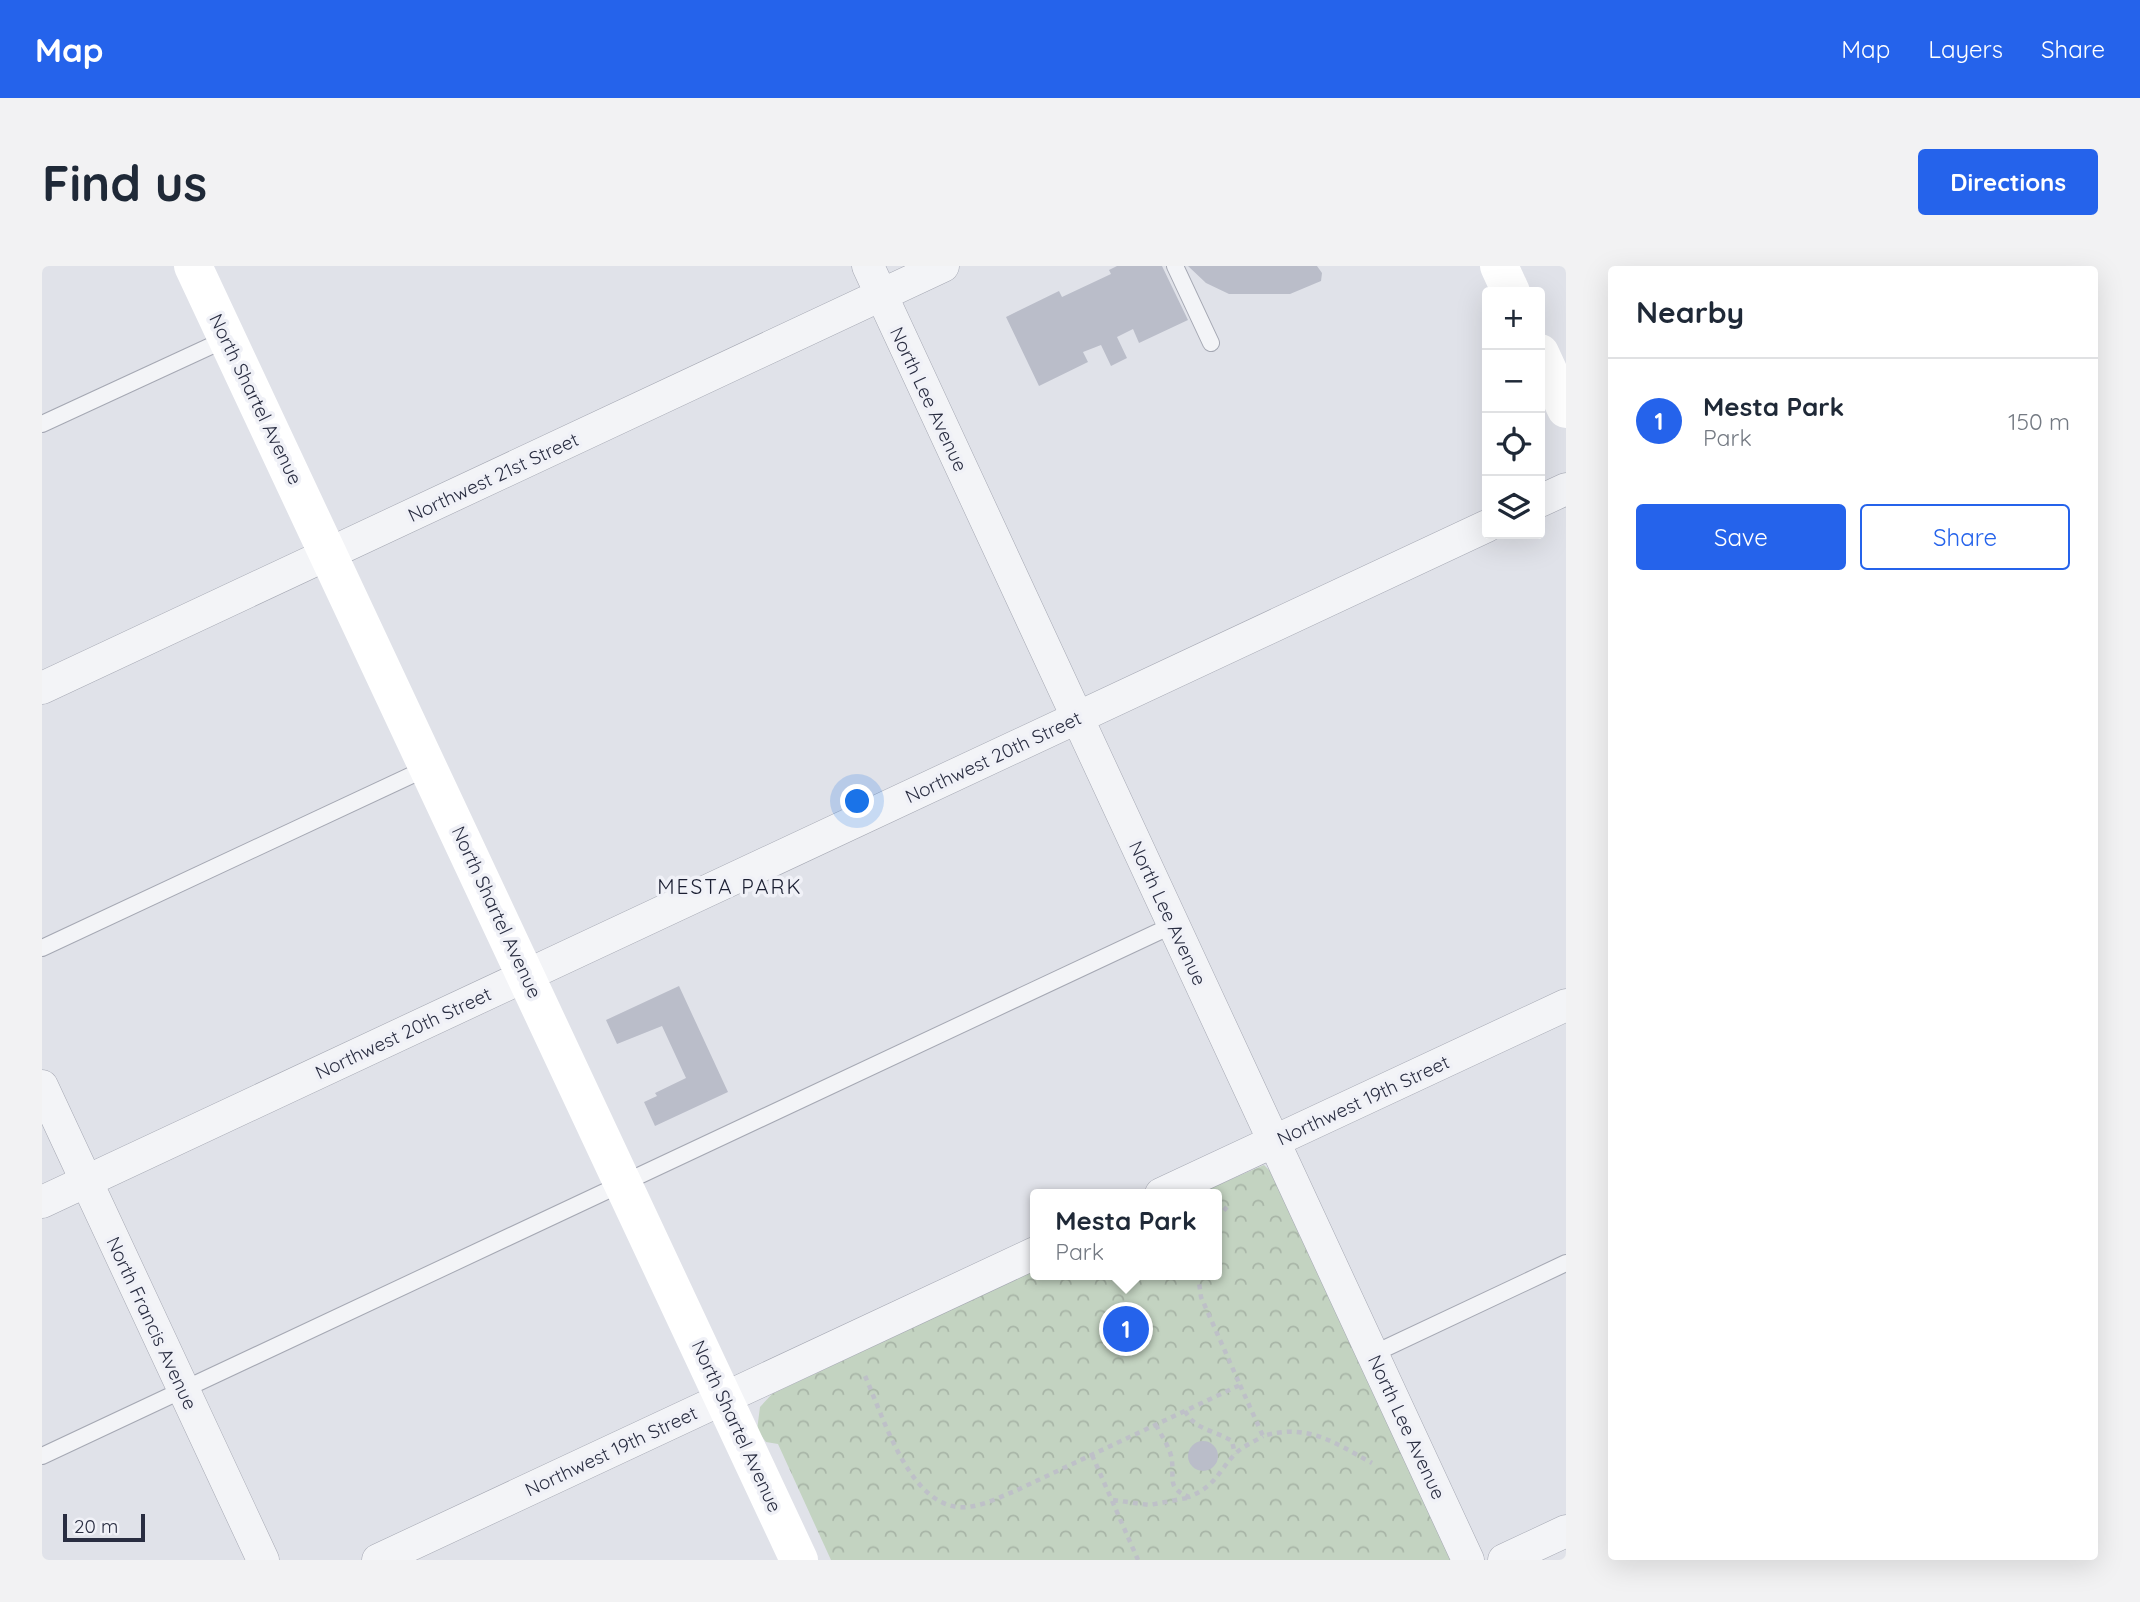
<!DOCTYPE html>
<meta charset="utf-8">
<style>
body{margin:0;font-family:Quicksand,sans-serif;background:#f2f2f3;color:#1f2937}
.controls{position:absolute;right:21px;top:21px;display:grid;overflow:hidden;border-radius:7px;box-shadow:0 7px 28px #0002}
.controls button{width:63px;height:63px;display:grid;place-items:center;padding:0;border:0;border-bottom:2px solid #e0e1e3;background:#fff;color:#1f2937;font:35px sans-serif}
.scale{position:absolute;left:21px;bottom:18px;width:82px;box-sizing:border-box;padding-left:7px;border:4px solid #292d41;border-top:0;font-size:19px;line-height:24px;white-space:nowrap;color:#292d41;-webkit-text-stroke:5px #f0f1f7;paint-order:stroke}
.you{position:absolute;left:816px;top:536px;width:24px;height:24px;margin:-18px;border:5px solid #fff;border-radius:50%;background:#1a73e8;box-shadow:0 0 0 10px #1a73e833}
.badge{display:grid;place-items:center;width:46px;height:46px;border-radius:50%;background:#2563eb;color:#fff;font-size:23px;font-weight:700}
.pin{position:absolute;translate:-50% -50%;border:4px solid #fff;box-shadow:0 2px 7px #0006}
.popup{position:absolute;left:988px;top:923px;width:192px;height:91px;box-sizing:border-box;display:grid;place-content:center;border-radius:7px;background:#fff;filter:drop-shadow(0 2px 5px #0005);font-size:23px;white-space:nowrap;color:#747a83}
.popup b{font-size:26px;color:#1f2937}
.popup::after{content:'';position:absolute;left:50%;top:100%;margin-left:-14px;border:14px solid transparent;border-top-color:#fff}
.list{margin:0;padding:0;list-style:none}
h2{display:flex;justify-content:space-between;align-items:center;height:91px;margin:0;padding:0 28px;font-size:30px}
h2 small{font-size:23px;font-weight:400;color:#747a83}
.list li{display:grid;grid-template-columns:46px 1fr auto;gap:21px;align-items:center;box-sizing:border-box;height:126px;padding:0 28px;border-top:2px solid #e0e1e3}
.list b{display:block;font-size:26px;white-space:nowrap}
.list p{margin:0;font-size:23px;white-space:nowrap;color:#747a83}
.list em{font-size:23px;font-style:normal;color:#747a83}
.actions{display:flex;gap:14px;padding:21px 28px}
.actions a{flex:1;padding:16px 0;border:2px solid #2563eb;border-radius:7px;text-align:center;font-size:24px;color:#2563eb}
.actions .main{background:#2563eb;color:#fff}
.icon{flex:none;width:38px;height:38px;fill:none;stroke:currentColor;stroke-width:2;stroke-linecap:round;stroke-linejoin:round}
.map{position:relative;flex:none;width:1524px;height:1294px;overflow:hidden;border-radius:7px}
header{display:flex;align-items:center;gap:42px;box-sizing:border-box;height:98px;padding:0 35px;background:#2563eb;color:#fff}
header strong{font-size:33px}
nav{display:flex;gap:38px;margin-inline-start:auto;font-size:24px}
.intro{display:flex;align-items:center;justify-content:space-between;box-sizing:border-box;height:168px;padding:0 42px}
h1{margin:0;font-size:49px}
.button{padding:18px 32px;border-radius:7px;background:#2563eb;color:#fff;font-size:24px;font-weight:700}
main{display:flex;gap:42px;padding:0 42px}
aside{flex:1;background:#fff;border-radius:7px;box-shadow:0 7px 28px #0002}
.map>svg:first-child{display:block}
</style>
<header>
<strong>Map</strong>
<nav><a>Map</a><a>Layers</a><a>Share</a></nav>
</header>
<div class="intro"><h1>Find us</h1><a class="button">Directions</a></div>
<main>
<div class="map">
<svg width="1524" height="1294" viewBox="0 0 1524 1294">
<defs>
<pattern id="park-crowns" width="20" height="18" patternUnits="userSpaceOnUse" patternTransform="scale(1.75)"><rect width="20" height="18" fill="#c3d3c1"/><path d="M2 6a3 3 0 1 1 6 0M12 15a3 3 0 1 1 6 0" fill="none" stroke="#a8b5a7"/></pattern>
</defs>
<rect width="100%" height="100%" fill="#e0e2e9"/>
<path fill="url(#park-crowns)" d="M 1222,899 L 1230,907 L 1409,1294 L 789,1294 L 736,1178 L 724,1176 L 715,1164 L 718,1141 L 730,1128 L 993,1004 L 993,1009 L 1175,1009 L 1175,928 L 1155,928 Z"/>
<path fill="#babdc9" d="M 1075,0 L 1120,0 L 1146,54 L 1097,77 L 1091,63 L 1075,71 L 1085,92 L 1069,100 L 1059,79 L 1041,86 L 1046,96 L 997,120 L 964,51 L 1017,25 L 1020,31 L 1069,8 L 1067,4 Z
M 1146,0 L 1275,0 L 1280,7 L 1279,15 L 1248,28 L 1187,28 L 1164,17 Z
M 637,720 L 686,826 L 613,860 L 602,836 L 615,830 L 613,827 L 644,812 L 620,760 L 575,778 L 564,754 Z
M1146 1190a15 15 0 1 1 30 0a15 15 0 1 1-30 0Z"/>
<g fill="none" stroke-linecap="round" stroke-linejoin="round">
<g stroke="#a5a8b3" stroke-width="18">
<path id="lane" d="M 1133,0 L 1169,77
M 0,158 L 184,73
M 0,682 L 387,501
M 1331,1088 L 1524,997
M 0,1190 L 1131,659"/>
</g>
<g stroke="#a5a8b3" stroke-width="33">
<path id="street" d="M 826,0 L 1426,1294
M 1498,235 L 1524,223
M 0,422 L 901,0
M 0,820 L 221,1294
M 1119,928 L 1524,739
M 0,936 L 1445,260
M 336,1294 L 993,987
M 1462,1294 L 1524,1265"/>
</g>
<path stroke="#bec0c8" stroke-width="4.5" stroke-dasharray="5 5" stroke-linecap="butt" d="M 1175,952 L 1185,941
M 823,1110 C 841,1150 866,1236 916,1241 C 935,1243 955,1232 973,1225 L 1198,1119 L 1159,1031 L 1156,1009
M 1198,1119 L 1221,1170 C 1266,1157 1291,1176 1330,1197
M 1143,1145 C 1153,1164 1172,1164 1190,1175 L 1193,1188
M 1114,1159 C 1119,1169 1129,1183 1130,1195 C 1132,1214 1125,1222 1147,1231 C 1173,1220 1175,1208 1192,1189 C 1199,1181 1212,1176 1221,1170
M 1050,1189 L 1096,1294
M 1071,1234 L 1107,1239 L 1145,1232"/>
<use href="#lane" stroke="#f3f4f7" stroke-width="16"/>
<use href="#street" stroke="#f3f4f7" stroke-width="32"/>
<path stroke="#fff" stroke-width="38" d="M 151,0 L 757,1294
M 1457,0 L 1469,26
M 1498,87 L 1524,143"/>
</g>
<g text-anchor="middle" stroke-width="7" stroke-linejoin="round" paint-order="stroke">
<g font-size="19" fill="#292d41" stroke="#f0f1f7">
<text transform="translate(214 133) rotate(64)" y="7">North Shartel Avenue</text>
<text transform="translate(887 133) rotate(65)" y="7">North Lee Avenue</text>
<text transform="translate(451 211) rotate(-25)" y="7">Northwest 21st Street</text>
<text transform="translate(951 491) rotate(-25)" y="7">Northwest 20th Street</text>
<text transform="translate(455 646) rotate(65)" y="7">North Shartel Avenue</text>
<text transform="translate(1126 647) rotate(65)" y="7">North Lee Avenue</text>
<text transform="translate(361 767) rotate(-25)" y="7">Northwest 20th Street</text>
<text transform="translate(1321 834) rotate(-25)" y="7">Northwest 19th Street</text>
<text transform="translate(110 1057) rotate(65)" y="7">North Francis Avenue</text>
<text transform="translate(695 1160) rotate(65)" y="7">North Shartel Avenue</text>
<text transform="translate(1365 1161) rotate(65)" y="7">North Lee Avenue</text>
<text transform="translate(569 1185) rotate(-25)" y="7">Northwest 19th Street</text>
</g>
<g font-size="21" letter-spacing="2" fill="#1b1f32" stroke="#f0f1f7">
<text x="688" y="628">MESTA PARK</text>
</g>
</g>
</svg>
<div class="controls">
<button>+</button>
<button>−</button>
<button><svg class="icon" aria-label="locate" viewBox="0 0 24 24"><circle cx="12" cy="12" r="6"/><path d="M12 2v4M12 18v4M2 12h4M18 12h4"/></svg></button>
<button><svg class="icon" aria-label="layers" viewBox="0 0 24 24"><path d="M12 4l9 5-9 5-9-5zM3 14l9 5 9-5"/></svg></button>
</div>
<div class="scale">20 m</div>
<div class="you"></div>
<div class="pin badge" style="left:1084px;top:1063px">1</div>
<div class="popup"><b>Mesta Park</b>Park</div>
</div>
<aside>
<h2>Nearby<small></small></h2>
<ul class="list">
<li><span class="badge">1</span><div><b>Mesta Park</b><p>Park</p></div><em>150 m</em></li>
</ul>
<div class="actions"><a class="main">Save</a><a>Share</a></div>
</aside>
</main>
